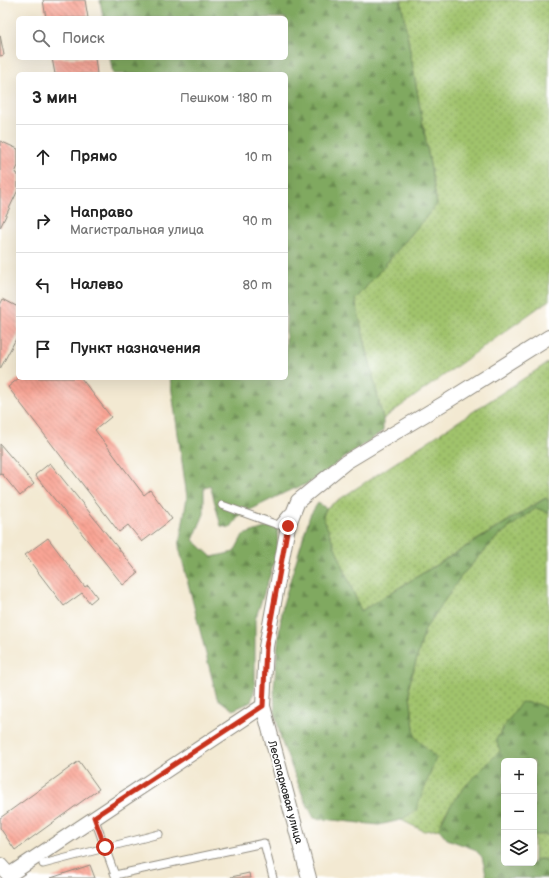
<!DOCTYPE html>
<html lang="ru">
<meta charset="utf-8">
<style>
body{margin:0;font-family:"Balsamiq Sans",sans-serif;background:#f6f6f6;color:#222}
.controls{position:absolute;right:12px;bottom:12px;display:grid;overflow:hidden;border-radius:6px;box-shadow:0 4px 16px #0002}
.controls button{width:36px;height:36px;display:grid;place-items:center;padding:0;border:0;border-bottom:1px solid #e0e0e0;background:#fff;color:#222;font:20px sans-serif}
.stop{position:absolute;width:12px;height:12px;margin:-9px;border:3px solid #c8321e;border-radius:50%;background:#fff}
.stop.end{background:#c8321e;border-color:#fff;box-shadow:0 1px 4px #0008}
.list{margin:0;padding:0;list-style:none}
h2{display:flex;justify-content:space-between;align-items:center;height:52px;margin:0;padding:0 16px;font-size:17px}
h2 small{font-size:13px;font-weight:400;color:#767676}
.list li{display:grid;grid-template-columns:26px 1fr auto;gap:12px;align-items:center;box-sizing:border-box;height:64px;padding:0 16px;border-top:1px solid #e0e0e0}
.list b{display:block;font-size:15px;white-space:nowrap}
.list p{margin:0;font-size:13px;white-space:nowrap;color:#767676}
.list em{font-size:13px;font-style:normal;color:#767676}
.icon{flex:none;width:22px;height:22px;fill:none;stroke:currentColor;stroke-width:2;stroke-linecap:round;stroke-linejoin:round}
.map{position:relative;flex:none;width:549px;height:878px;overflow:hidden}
.search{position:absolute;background:#fff;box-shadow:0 4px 16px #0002;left:16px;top:16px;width:272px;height:44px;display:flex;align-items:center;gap:10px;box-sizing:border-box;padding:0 14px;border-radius:6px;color:#767676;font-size:15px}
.panel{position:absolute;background:#fff;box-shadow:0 4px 16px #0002;left:16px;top:72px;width:272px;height:308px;border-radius:6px}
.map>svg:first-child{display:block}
</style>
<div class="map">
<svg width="549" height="878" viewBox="0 0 549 878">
<defs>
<pattern id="grass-dots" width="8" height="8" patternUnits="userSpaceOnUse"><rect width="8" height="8" fill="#a0c36c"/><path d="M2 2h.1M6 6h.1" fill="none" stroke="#839f59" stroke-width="1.8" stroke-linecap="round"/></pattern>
<pattern id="forest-firs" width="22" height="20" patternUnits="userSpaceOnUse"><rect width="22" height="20" fill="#80a960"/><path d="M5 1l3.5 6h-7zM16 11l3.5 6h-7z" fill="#698a4f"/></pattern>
<pattern id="building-back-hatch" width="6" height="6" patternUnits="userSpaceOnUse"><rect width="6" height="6" fill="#f9a494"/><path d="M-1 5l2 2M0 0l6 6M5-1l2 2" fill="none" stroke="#ca8679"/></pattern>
</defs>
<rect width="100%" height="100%" fill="#fff"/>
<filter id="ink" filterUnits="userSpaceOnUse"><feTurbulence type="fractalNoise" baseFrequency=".025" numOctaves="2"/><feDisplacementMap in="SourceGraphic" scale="8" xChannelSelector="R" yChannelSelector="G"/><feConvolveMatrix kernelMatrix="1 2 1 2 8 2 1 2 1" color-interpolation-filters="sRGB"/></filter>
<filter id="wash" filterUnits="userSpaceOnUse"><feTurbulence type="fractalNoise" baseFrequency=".012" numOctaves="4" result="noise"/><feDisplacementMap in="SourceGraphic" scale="16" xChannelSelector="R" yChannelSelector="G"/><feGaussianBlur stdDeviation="0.9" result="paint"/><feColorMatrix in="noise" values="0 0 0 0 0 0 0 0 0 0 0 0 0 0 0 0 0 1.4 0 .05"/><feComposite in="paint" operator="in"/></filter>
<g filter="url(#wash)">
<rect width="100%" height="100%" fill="#f3e9d2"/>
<path fill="url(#grass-dots)" stroke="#66774c" d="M 401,0 L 549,0 L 549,300 L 383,419 L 355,300 L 437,204 Z
M 549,362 L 549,502 L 545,498 L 361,611 L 322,517 L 326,508 Z
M 536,508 L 549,513 L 549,710 L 538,704 L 501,751 L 467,784 L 444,815 L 439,829 L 424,831 L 401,820 L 416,810 L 415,737 L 409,686 L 425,629 L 462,575 L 498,536 Z
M 536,834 L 549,835 L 549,861 L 542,859 L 534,860 L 534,835 Z"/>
<path fill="url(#forest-firs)" stroke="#566a46" d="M 100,0 L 401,0 L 437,204 L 355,300 L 383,419 L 383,431 L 309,483 L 286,492 L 240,515 L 230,528 L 221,526 L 210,485 L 204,488 L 204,514 L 193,540 L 212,557 L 234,552 L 243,535 L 277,524 L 278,551 L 255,620 L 255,688 L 251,702 L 233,710 L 217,698 L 179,547 L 187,497 L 170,378 L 286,378 L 286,74 L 113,74 L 110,58 L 286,58 L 286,18 L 103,18 Z
M 546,498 L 549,502 L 549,513 L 536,508 L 498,536 L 462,575 L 425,629 L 409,686 L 415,737 L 436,758 L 416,810 L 401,820 L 379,825 L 314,818 L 303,796 L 281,740 L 275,712 L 274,687 L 279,633 L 283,604 L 310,515 L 318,503 L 326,508 L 323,517 L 361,611 Z
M 521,702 L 538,704 L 549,710 L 549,835 L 534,835 L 534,761 L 504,761 L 504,863 L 534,863 L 534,860 L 542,859 L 549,861 L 549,878 L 487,878 L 482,857 L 474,849 L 447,839 L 439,829 C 450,797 477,774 500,751 L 496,739 Z"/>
<g id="blocks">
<path fill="url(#building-back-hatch)" d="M 43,0 L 85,0 L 88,18 L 46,18 Z
M 0,35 L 4,55 L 0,56 Z
M 52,58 L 95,58 L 97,74 L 55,74 Z
M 0,141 L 18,149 L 18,166 L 15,173 L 18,174 L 18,190 L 0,228 Z
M 3,299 L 18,307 L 18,335 L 0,369 L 0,305 Z
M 19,378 L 81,378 L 111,417 L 95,430 L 144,495 L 150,490 L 172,519 L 142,542 L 128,525 L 119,532 L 8,387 Z
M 0,444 L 34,484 L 20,496 L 2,474 L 0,475 Z
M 50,463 L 138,573 L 123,585 L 35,475 Z
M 48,538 L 85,587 L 88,585 L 97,597 L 90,603 L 82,593 L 64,606 L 25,555 Z
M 79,761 L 99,789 L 15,850 L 0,828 L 0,818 Z
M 90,865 L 95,878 L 51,878 Z
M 249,873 L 250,878 L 231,878 L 231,877 Z"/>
</g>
</g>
<g filter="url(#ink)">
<use href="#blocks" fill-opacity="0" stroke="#8f8a7e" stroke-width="1"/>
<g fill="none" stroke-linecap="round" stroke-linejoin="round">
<g stroke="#8f8a7e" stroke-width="9">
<path id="lane" d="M 222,505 L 278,525 L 288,513
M 94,817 L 116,878
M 43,864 L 159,834
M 115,875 L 264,843 L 273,878"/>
</g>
<g stroke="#8f8a7e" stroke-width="16">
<path id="street" d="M 0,865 L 9,875 L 263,706
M 309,878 L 263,706 L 266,647 L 288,526 L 298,501 L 346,462 L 446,402 L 549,337"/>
</g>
<use href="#lane" stroke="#fff" stroke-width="7"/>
<use href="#street" stroke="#fff" stroke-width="14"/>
</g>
</g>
<g fill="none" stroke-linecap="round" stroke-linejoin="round" filter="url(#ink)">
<path stroke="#c8321e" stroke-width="5" d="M 105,847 L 94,817 L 263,706 L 266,647 L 288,526"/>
</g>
<g text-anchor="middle" stroke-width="3" stroke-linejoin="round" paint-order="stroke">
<g font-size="11" fill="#2b2b2b" stroke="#fff">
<text transform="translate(286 792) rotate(75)" y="4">Лесопарковая улица</text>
</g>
</g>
</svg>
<div class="controls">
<button>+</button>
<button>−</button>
<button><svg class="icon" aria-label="layers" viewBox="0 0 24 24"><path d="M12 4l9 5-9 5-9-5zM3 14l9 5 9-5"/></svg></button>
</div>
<div class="stop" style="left:105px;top:847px"></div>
<div class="stop end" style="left:288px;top:526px"></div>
<div class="search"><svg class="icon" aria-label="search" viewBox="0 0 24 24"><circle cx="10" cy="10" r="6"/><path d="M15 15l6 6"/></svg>Поиск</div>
<section class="panel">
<h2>3 мин<small>Пешком · 180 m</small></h2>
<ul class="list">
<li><svg class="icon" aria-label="ahead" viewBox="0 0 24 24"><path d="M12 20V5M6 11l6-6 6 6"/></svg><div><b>Прямо</b></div><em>10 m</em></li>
<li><svg class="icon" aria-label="right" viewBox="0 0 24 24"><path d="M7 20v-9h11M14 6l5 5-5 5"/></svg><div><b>Направо</b><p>Магистральная улица</p></div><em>90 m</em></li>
<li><svg class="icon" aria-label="left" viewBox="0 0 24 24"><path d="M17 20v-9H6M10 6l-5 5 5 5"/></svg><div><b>Налево</b></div><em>80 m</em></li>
<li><svg class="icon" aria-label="arrive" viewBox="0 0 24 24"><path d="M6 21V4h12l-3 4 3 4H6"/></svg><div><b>Пункт назначения</b></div></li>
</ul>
</section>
</div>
